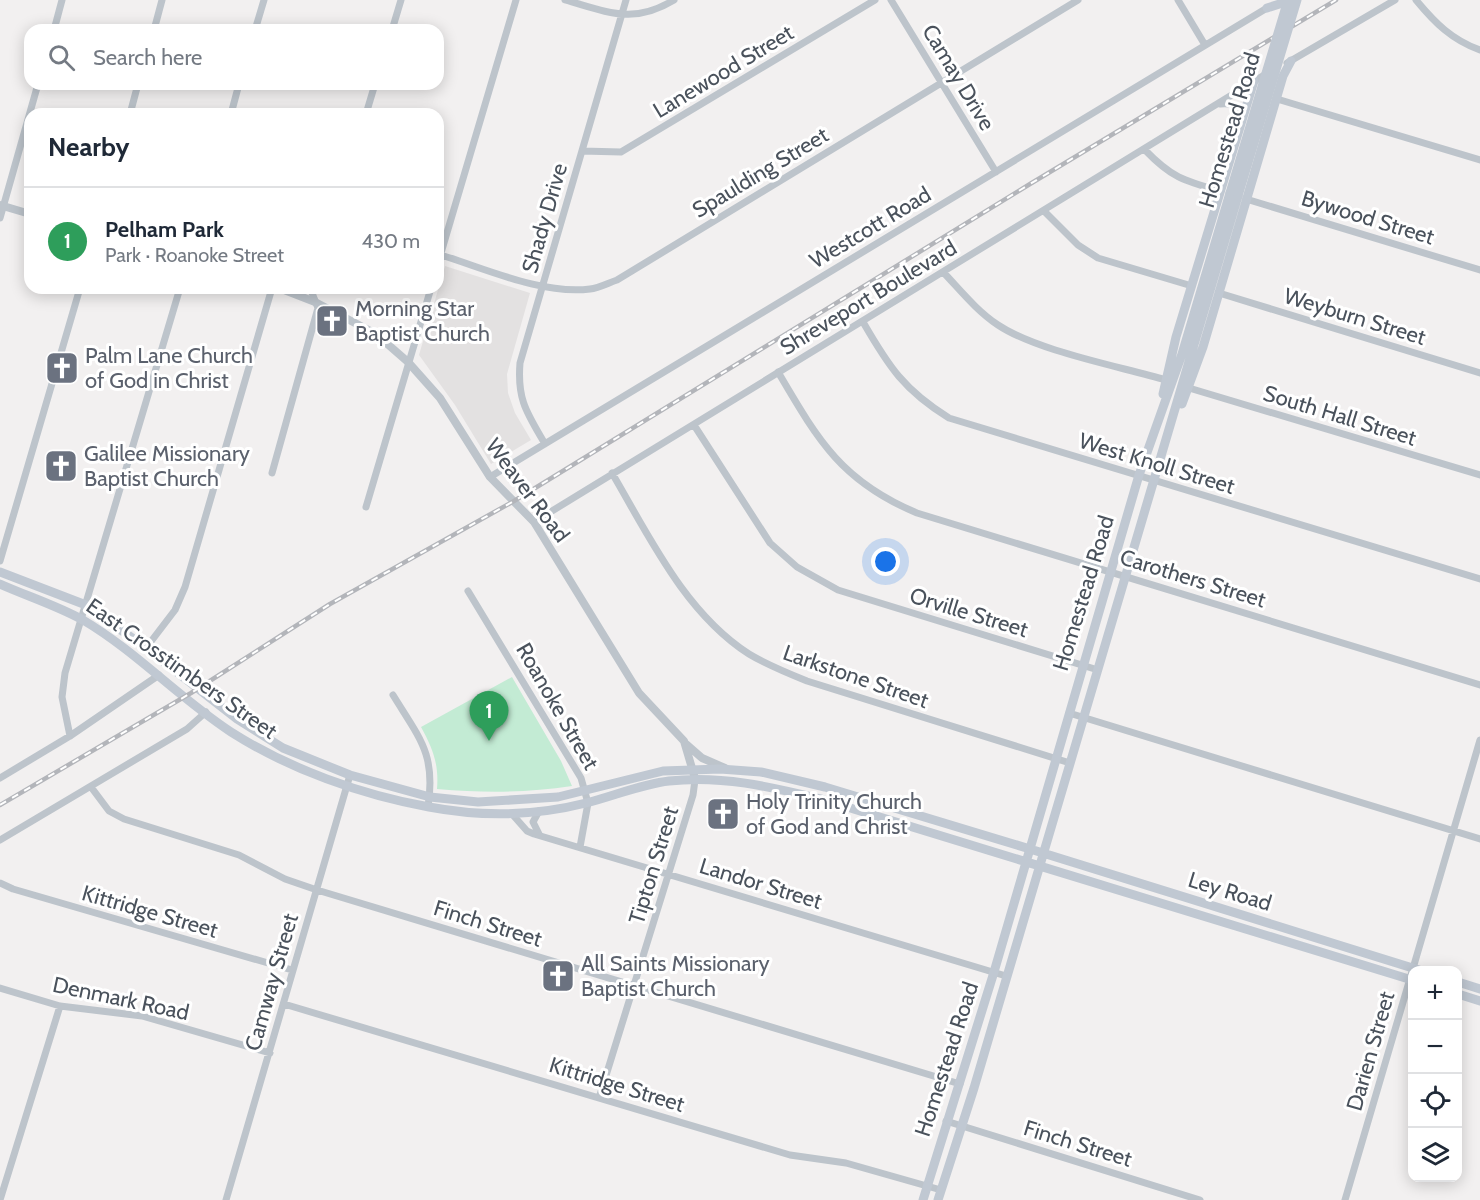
<!DOCTYPE html>
<meta charset="utf-8">
<style>
body{margin:0;font-family:Cabin,sans-serif;background:#f6f6f7;color:#1f2937}
.controls{position:absolute;right:18px;bottom:18px;display:grid;overflow:hidden;border-radius:12px;box-shadow:0 3px 15px #0003}
.controls button{width:54px;height:54px;display:grid;place-items:center;padding:0;border:0;border-bottom:2px solid #e0e1e3;background:#fff;color:#1f2937;font:30px sans-serif}
.you{position:absolute;left:886px;top:562px;width:21px;height:21px;margin:-15px;border:4px solid #fff;border-radius:50%;background:#1a73e8;box-shadow:0 0 0 9px #1a73e833}
.badge{display:grid;place-items:center;width:39px;height:39px;border-radius:50%;background:#0b8043;color:#fff;font-size:20px;font-weight:700}
.pin{position:absolute;translate:-50% -50px;filter:drop-shadow(0 2px 3px #0008)}
.pin::after{content:'';position:absolute;top:32px;width:21px;height:18px;background:inherit;clip-path:polygon(0 0,100% 0,50% 100%)}
.list{margin:0;padding:0;list-style:none}
h2{display:flex;justify-content:space-between;align-items:center;height:78px;margin:0;padding:0 24px;font-size:26px}
h2 small{font-size:20px;font-weight:400;color:#747a83}
.list li{display:grid;grid-template-columns:39px 1fr auto;gap:18px;align-items:center;box-sizing:border-box;height:108px;padding:0 24px;border-top:2px solid #e0e1e3}
.list b{display:block;font-size:22px;white-space:nowrap}
.list p{margin:0;font-size:20px;white-space:nowrap;color:#747a83}
.list em{font-size:20px;font-style:normal;color:#747a83}
.icon{flex:none;width:33px;height:33px;fill:none;stroke:currentColor;stroke-width:2;stroke-linecap:round;stroke-linejoin:round}
.map{position:relative;flex:none;width:1480px;height:1200px;overflow:hidden}
.search{position:absolute;background:#fff;box-shadow:0 3px 15px #0003;left:24px;top:24px;width:420px;height:66px;display:flex;align-items:center;gap:15px;box-sizing:border-box;padding:0 21px;border-radius:18px;color:#747a83;font-size:22px}
.panel{position:absolute;background:#fff;box-shadow:0 3px 15px #0003;left:24px;top:108px;width:420px;height:186px;border-radius:18px}
.map>svg:first-child{display:block}
</style>
<div class="map">
<svg width="1480" height="1200" viewBox="0 0 1480 1200">
<rect width="100%" height="100%" fill="#f2f0f0"/>
<path fill="#e3e1e1" d="M 445,266 L 530,293 L 507,374 L 508,393 L 515,413 L 531,440 L 491,464 L 455,405 L 419,355 Z"/>
<path fill="#c3ebd4" d="M 512,677 L 561,761 L 572,786 C 526,793 484,793 437,789 C 439,764 433,749 421,727 Z"/>
<g fill="none" stroke-linecap="round" stroke-linejoin="round">
<path stroke="#bdc4cb" stroke-width="7" d="M 565,0 C 608,12 633,25 674,0
M 891,0 L 996,172
M 1178,0 L 1205,45
M 1416,0 C 1435,23 1452,40 1480,50
M 54,30 L 62,0
M 154,30 L 162,0
M 255,30 L 264,0
M 392,30 L 401,0
M 1287,63 L 1395,0
M 1277,99 L 1480,160
M 1220,104 C 1231,103 1240,105 1243,116
M 130,114 L 138,84
M 231,114 L 239,84
M 366,114 L 375,84
M 1145,150 C 1172,178 1184,181 1220,191
M 582,151 L 621,152 L 875,0
M 1246,199 L 1480,270
M 1044,211 L 1078,245 L 1098,258 L 1192,286
M 0,218 L 38,84
M 441,255 C 486,269 543,295 590,289 C 599,288 608,283 617,280 L 1078,0
M 438,263 L 516,0
M 944,273 C 961,291 977,311 998,325 C 1037,351 1118,366 1166,380
M 1219,293 L 1480,373
M 863,322 C 889,367 904,390 949,418 L 1480,579
M 778,372 C 818,440 841,481 917,513 L 1480,685
M 1189,388 L 1480,475
M 694,425 L 770,543 L 797,567 L 838,590 L 1098,670
M 545,444 C 527,413 517,400 520,363 L 626,0
M 272,473 L 318,308 L 312,293 L 314,288
M 612,473 C 649,536 685,613 749,654 C 767,665 787,673 807,681 L 1070,763
M 490,477 L 1267,8
M 366,507 L 431,288
M 534,522 L 1266,74
M 0,561 L 80,288
M 468,591 L 581,778 L 588,803 L 580,847
M 146,648 L 175,610 L 185,587 L 272,288
M 393,695 C 420,739 436,754 428,807
M 1069,713 L 1480,839
M 70,736 L 62,697 L 65,673 L 180,288
M 0,778 L 70,736 L 159,675
M 91,787 L 109,811 L 124,819 L 239,855 L 285,879 L 317,890 L 960,1084
M 512,814 L 527,831 L 534,834 L 1006,976
M 539,834 L 533,822 L 539,811
M 0,840 L 187,729 L 206,712
M 0,883 L 13,889 L 292,970
M 0,988 L 60,1006 L 142,1016 L 270,1053
M 284,1004 L 790,1155 L 846,1163 L 941,1190
M 599,1098 L 693,795 L 695,780
M 946,1121 L 1200,1200
M 0,1200 L 60,1006
M 226,1200 L 350,775
M 1345,1200 L 1480,740"/>
<path stroke="#bdc4cb" stroke-width="8" d="M 0,205 L 30,214
M 279,288 L 315,302 L 376,334 L 408,362 L 440,398 L 490,477 L 534,522 L 639,693 L 684,741 L 694,775
M 686,744 L 702,758 L 725,768"/>
<path stroke="#c0c8d2" stroke-width="9" d="M 1267,8 L 1292,0
M 1163,394 L 1176,337 L 1254,81
M 1182,404 L 1203,347 L 1283,76 L 1291,61
M 0,572 L 86,605 L 146,648 L 237,719 L 283,748 L 350,775 L 430,797 L 478,802 L 558,797 L 663,771 L 720,769 L 761,772 L 825,787 L 1030,849 L 1419,970
M 0,584 C 27,596 58,606 83,620 C 137,652 179,698 231,732 C 289,769 362,795 429,807 C 482,817 535,816 586,803 C 614,796 642,784 669,781 C 722,775 771,787 821,799 L 1412,980
M 1458,982 L 1480,989
M 1458,994 L 1480,1001
M 923,1200 L 994,972 L 1139,475 L 1182,354 L 1230,193
M 938,1200 L 974,1088 L 1238,196"/>
<g stroke="#b3b5ba" stroke-width="4.5">
<path id="rail" d="M 0,805 L 191,693 L 330,604 L 514,501 L 1030,184 L 1336,0"/>
</g>
<use href="#rail" stroke="#fff" stroke-width="2" stroke-dasharray="7" stroke-linecap="butt"/>
<path stroke="#c0c8d2" stroke-width="9" d="M 1230,193 L 1288,0
M 1238,196 L 1297,0"/>
</g>
<defs>
<g id="church-square" transform="scale(1.725)"><rect x="-9" y="-9" width="18" height="18" rx="4" fill="#6b7280" stroke="#fff"/><path d="M-1.2-6h2.4v3.5h3.3v2.4h-3.3V6h-2.4V-.1h-3.3v-2.4h3.3Z" fill="#fff"/></g>
</defs>
<g fill-rule="evenodd">
<use href="#church-square" x="332" y="321"/>
<use href="#church-square" x="62" y="368"/>
<use href="#church-square" x="61" y="466"/>
<use href="#church-square" x="723" y="814"/>
<use href="#church-square" x="558" y="976"/>
</g>
<g text-anchor="middle" stroke-width="6" stroke-linejoin="round" paint-order="stroke">
<g font-size="22" fill="#4a525c" stroke="#fff">
<text transform="translate(723 71) rotate(-31)" y="8">Lanewood Street</text>
<text transform="translate(959 77) rotate(59)" y="8">Camay Drive</text>
<text transform="translate(1229 130) rotate(-73)" y="8">Homestead Road</text>
<text transform="translate(760 172) rotate(-31)" y="8">Spaulding Street</text>
<text transform="translate(1368 217) rotate(17)" y="8">Bywood Street</text>
<text transform="translate(544 218) rotate(-74)" y="8">Shady Drive</text>
<text transform="translate(870 227) rotate(-31)" y="8">Westcott Road</text>
<text transform="translate(868 297) rotate(-31)" y="8">Shreveport Boulevard</text>
<text transform="translate(1355 316) rotate(17)" y="8">Weyburn Street</text>
<text transform="translate(1340 415) rotate(17)" y="8">South Hall Street</text>
<text transform="translate(1157 463) rotate(17)" y="8">West Knoll Street</text>
<text transform="translate(528 490) rotate(53)" y="8">Weaver Road</text>
<text transform="translate(1193 578) rotate(17)" y="8">Carothers Street</text>
<text transform="translate(1083 593) rotate(-73)" y="8">Homestead Road</text>
<text transform="translate(969 612) rotate(17)" y="8">Orville Street</text>
<text transform="translate(182 668) rotate(35)" y="8">East Crosstimbers Street</text>
<text transform="translate(856 676) rotate(19)" y="8">Larkstone Street</text>
<text transform="translate(558 706) rotate(60)" y="8">Roanoke Street</text>
<text transform="translate(653 865) rotate(-73)" y="8">Tipton Street</text>
<text transform="translate(761 883) rotate(17)" y="8">Landor Street</text>
<text transform="translate(1230 891) rotate(17)" y="8">Ley Road</text>
<text transform="translate(150 911) rotate(16)" y="8">Kittridge Street</text>
<text transform="translate(488 923) rotate(17)" y="8">Finch Street</text>
<text transform="translate(271 982) rotate(-74)" y="8">Camway Street</text>
<text transform="translate(121 998) rotate(12)" y="8">Denmark Road</text>
<text transform="translate(1370 1051) rotate(-74)" y="8">Darien Street</text>
<text transform="translate(946 1059) rotate(-72)" y="8">Homestead Road</text>
<text transform="translate(617 1084) rotate(17)" y="8">Kittridge Street</text>
<text transform="translate(1078 1143) rotate(17)" y="8">Finch Street</text>
</g>
<g font-size="22" fill="#5b616d" stroke="#fff" text-anchor="start">
<text x="355" y="316">Morning Star<tspan x="355" dy="25">Baptist Church</tspan></text>
<text x="85" y="363">Palm Lane Church<tspan x="85" dy="25">of God in Christ</tspan></text>
<text x="84" y="461">Galilee Missionary<tspan x="84" dy="25">Baptist Church</tspan></text>
<text x="746" y="809">Holy Trinity Church<tspan x="746" dy="25">of God and Christ</tspan></text>
<text x="581" y="971">All Saints Missionary<tspan x="581" dy="25">Baptist Church</tspan></text>
</g>
</g>
</svg>
<div class="controls">
<button>+</button>
<button>−</button>
<button><svg class="icon" aria-label="locate" viewBox="0 0 24 24"><circle cx="12" cy="12" r="6"/><path d="M12 2v4M12 18v4M2 12h4M18 12h4"/></svg></button>
<button><svg class="icon" aria-label="layers" viewBox="0 0 24 24"><path d="M12 4l9 5-9 5-9-5zM3 14l9 5 9-5"/></svg></button>
</div>
<div class="you"></div>
<div class="pin badge" style="left:489px;top:741px;background:#2e9e5b">1</div>
<div class="search"><svg class="icon" aria-label="search" viewBox="0 0 24 24"><circle cx="10" cy="10" r="6"/><path d="M15 15l6 6"/></svg>Search here</div>
<section class="panel">
<h2>Nearby<small></small></h2>
<ul class="list">
<li><span class="badge" style="background:#2e9e5b">1</span><div><b>Pelham Park</b><p>Park · Roanoke Street</p></div><em>430 m</em></li>
</ul>
</section>
</div>
